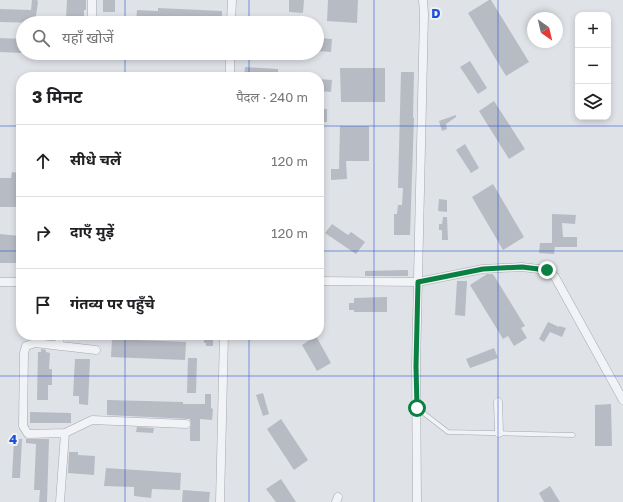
<!DOCTYPE html>
<html lang="hi">
<meta charset="utf-8">
<style>
body{margin:0;font-family:"Golos Text","Noto Sans Devanagari",sans-serif;background:#f6f6f6;color:#202124}
.controls{position:absolute;right:12px;top:12px;display:grid;overflow:hidden;border-radius:8px;box-shadow:0 2px 6px #0003}
.controls button{width:36px;height:36px;display:grid;place-items:center;padding:0;border:0;border-bottom:1px solid #e0e0e0;background:#fff;color:#202124;font:20px sans-serif}
.compass{position:absolute;left:527px;top:12px;width:36px;height:36px;border-radius:50%;background:#fff;box-shadow:0 2px 6px #0003;rotate:146deg}
.stop{position:absolute;width:12px;height:12px;margin:-9px;border:3px solid #0b8043;border-radius:50%;background:#fff}
.stop.end{background:#0b8043;border-color:#fff;box-shadow:0 1px 4px #0008}
.list{margin:0;padding:0;list-style:none}
h2{display:flex;justify-content:space-between;align-items:center;height:52px;margin:0;padding:0 16px;font-size:17px}
h2 small{font-size:13px;font-weight:400;color:#757577}
.list li{display:grid;grid-template-columns:26px 1fr auto;gap:12px;align-items:center;box-sizing:border-box;height:72px;padding:0 16px;border-top:1px solid #e0e0e0}
.list b{display:block;font-size:15px;white-space:nowrap}
.list em{font-size:13px;font-style:normal;color:#757577}
.icon{flex:none;width:22px;height:22px;fill:none;stroke:currentColor;stroke-width:2;stroke-linecap:round;stroke-linejoin:round}
.map{position:relative;flex:none;width:623px;height:502px;overflow:hidden}
.search{position:absolute;background:#fff;box-shadow:0 2px 6px #0003;left:16px;top:16px;width:308px;height:44px;display:flex;align-items:center;gap:10px;box-sizing:border-box;padding:0 14px;border-radius:22px;color:#757577;font-size:15px}
.panel{position:absolute;background:#fff;box-shadow:0 2px 6px #0003;left:16px;top:72px;width:308px;height:268px;border-radius:16px}
.map>svg:first-child{display:block}
</style>
<div class="map">
<svg width="623" height="502" viewBox="0 0 623 502">
<rect width="100%" height="100%" fill="#dfe2e7"/>
<path fill="#b7bbc4" d="M 32,0 L 37,0 L 38,2 L 35,23 L 0,22 L 0,9 L 31,10 Z
M 67,0 L 86,0 L 86,10 L 84,10 L 84,17 L 78,17 L 78,19 L 66,19 Z
M 103,0 L 115,0 L 115,12 L 103,12 Z
M 289,0 L 304,0 L 303,13 L 289,12 Z
M 328,0 L 358,0 L 357,23 L 327,21 Z
M 489,0 L 491,0 L 529,62 L 506,76 L 468,13 Z
M 158,8 L 222,11 L 222,23 L 136,22 L 137,10 L 158,11 Z
M 0,38 L 23,39 L 23,53 L 0,52 Z
M 317,38 L 332,39 L 331,52 L 317,51 Z
M 470,61 L 487,88 L 478,94 L 460,67 Z
M 245,67 L 278,69 L 278,77 L 244,77 Z
M 340,68 L 385,68 L 385,102 L 341,102 Z
M 401,72 L 414,72 L 413,118 L 414,118 L 410,235 L 394,235 L 394,214 L 397,214 L 398,205 L 402,205 L 403,188 L 398,188 Z
M 319,79 L 332,80 L 331,92 L 319,91 Z
M 494,101 L 525,149 L 509,159 L 479,111 Z
M 319,109 L 327,109 L 327,122 L 319,122 Z
M 456,115 L 456,117 L 446,124 L 447,129 L 442,131 L 439,121 Z
M 340,126 L 369,126 L 369,161 L 346,161 L 347,179 L 331,180 L 331,169 L 339,169 Z
M 465,144 L 479,168 L 471,173 L 456,150 Z
M 12,172 L 20,173 L 21,207 L 0,207 L 0,178 L 11,178 Z
M 493,184 L 524,237 L 503,250 L 472,197 Z
M 439,199 L 447,200 L 447,212 L 438,211 Z
M 552,214 L 576,215 L 575,224 L 562,223 L 563,237 L 577,237 L 577,247 L 555,247 L 554,254 L 539,253 L 540,243 L 552,243 Z
M 443,217 L 447,217 L 448,240 L 442,240 L 442,230 L 439,230 L 439,224 L 442,224 Z
M 332,224 L 348,235 L 351,232 L 365,242 L 356,254 L 325,233 Z
M 0,234 L 20,236 L 18,256 L 21,256 L 21,263 L 0,263 Z
M 408,270 L 408,276 L 365,276 L 365,271 Z
M 487,274 L 493,274 L 525,326 L 521,328 L 527,338 L 514,346 L 508,336 L 503,339 L 470,285 Z
M 457,281 L 467,281 L 465,316 L 455,315 Z
M 387,297 L 387,312 L 354,312 L 354,310 L 349,310 L 349,303 L 354,303 L 354,298 Z
M 548,322 L 559,327 L 559,326 L 566,328 L 562,337 L 550,332 L 544,342 L 539,339 Z
M 204,335 L 213,335 L 213,346 L 206,346 L 206,343 L 204,343 Z
M 316,336 L 331,363 L 317,371 L 302,345 Z
M 112,339 L 186,342 L 185,360 L 111,357 Z
M 494,348 L 498,358 L 470,368 L 466,359 Z
M 41,349 L 46,350 L 46,352 L 50,353 L 49,369 L 52,369 L 52,385 L 48,385 L 48,400 L 37,400 L 38,352 L 41,352 Z
M 188,358 L 197,358 L 196,393 L 187,393 Z
M 75,359 L 90,359 L 88,405 L 79,404 L 79,396 L 73,396 Z
M 263,393 L 269,414 L 263,416 L 256,395 Z
M 205,394 L 211,394 L 211,408 L 213,409 L 212,420 L 200,419 L 200,441 L 190,441 L 190,428 L 191,424 L 190,419 L 107,415 L 107,400 L 183,402 L 183,404 L 205,404 Z
M 611,404 L 612,446 L 595,446 L 595,405 Z
M 30,412 L 71,413 L 71,423 L 30,423 Z
M 281,419 L 308,460 L 294,470 L 267,429 Z
M 137,427 L 154,428 L 153,433 L 136,432 Z
M 14,439 L 22,439 L 20,478 L 12,478 Z
M 26,439 L 49,439 L 47,502 L 39,502 L 40,490 L 34,490 L 36,444 L 26,443 Z
M 69,452 L 78,452 L 78,455 L 95,456 L 94,475 L 68,473 Z
M 106,468 L 181,473 L 180,490 L 152,489 L 151,498 L 134,496 L 134,487 L 104,486 Z
M 281,479 L 296,502 L 276,502 L 266,489 Z
M 550,486 L 560,502 L 544,502 L 539,493 Z
M 183,490 L 210,492 L 209,502 L 182,502 Z"/>
<g fill="none" stroke-linecap="round" stroke-linejoin="round">
<g stroke="#a5a9b1" stroke-width="5">
<path id="lane" d="M 417,408 L 448,432 L 573,435"/>
</g>
<g stroke="#a5a9b1" stroke-width="9">
<path id="street" d="M 92,15 L 92,0
M 231,23 L 232,0
M 230,77 L 230,53
M 319,281 L 418,282 L 483,269 L 522,267 L 547,270 L 555,277 L 623,400
M 0,282 L 21,282
M 59,346 L 60,335
M 96,350 L 35,343 L 26,346 L 24,353 L 23,426 L 28,434 L 65,433 L 92,420 L 186,424
M 498,402 L 499,433
M 60,502 L 65,433
M 220,502 L 224,335
M 336,502 L 338,497
M 417,502 L 416,366 L 424,14 L 423,0"/>
</g>
<use href="#lane" stroke="#f2f3f6" stroke-width="4"/>
<use href="#street" stroke="#f2f3f6" stroke-width="8"/>
</g>
<g fill="none" stroke-linecap="round" stroke-linejoin="round">
<path stroke="#0b8043" stroke-width="5" d="M 417,408 L 416,366 L 418,282 L 483,269 L 522,267 L 547,270"/>
</g>
<path fill="none" stroke="#1d4ed8" stroke-width="1" stroke-opacity="0.55" d="M 125,0 L 125,23M 249,0 L 249,23M 374,0 L 374,502M 498,0 L 498,502M 125,53 L 125,77M 249,53 L 249,77M 0,126 L 21,126M 319,126 L 623,126M 0,251 L 21,251M 319,251 L 623,251M 125,335 L 125,502M 249,335 L 249,502M 0,376 L 623,376"/>
<g font-size="13" text-anchor="middle" font-weight="bold" fill="#1d4ed8" stroke="#eef1f5" stroke-width="4" stroke-linejoin="round" paint-order="stroke">
<text x="436" y="18">D</text>
<text x="13" y="444">4</text>
</g>
</svg>
<div class="controls">
<button>+</button>
<button>−</button>
<button><svg class="icon" aria-label="layers" viewBox="0 0 24 24"><path d="M12 4l9 5-9 5-9-5zM3 14l9 5 9-5"/></svg></button>
</div>
<svg class="compass" viewBox="-18 -18 36 36"><path d="M0-13l5 13h-10z" fill="#e53935"/><path d="M0 13l5-13h-10z" fill="#757577"/></svg>
<div class="stop" style="left:417px;top:408px"></div>
<div class="stop end" style="left:547px;top:270px"></div>
<div class="search"><svg class="icon" aria-label="search" viewBox="0 0 24 24"><circle cx="10" cy="10" r="6"/><path d="M15 15l6 6"/></svg>यहाँ खोजें</div>
<section class="panel">
<h2>3 मिनट<small>पैदल · 240 m</small></h2>
<ul class="list">
<li><svg class="icon" aria-label="ahead" viewBox="0 0 24 24"><path d="M12 20V5M6 11l6-6 6 6"/></svg><div><b>सीधे चलें</b></div><em>120 m</em></li>
<li><svg class="icon" aria-label="right" viewBox="0 0 24 24"><path d="M7 20v-9h11M14 6l5 5-5 5"/></svg><div><b>दाएँ मुड़ें</b></div><em>120 m</em></li>
<li><svg class="icon" aria-label="arrive" viewBox="0 0 24 24"><path d="M6 21V4h12l-3 4 3 4H6"/></svg><div><b>गंतव्य पर पहुँचे</b></div></li>
</ul>
</section>
</div>
